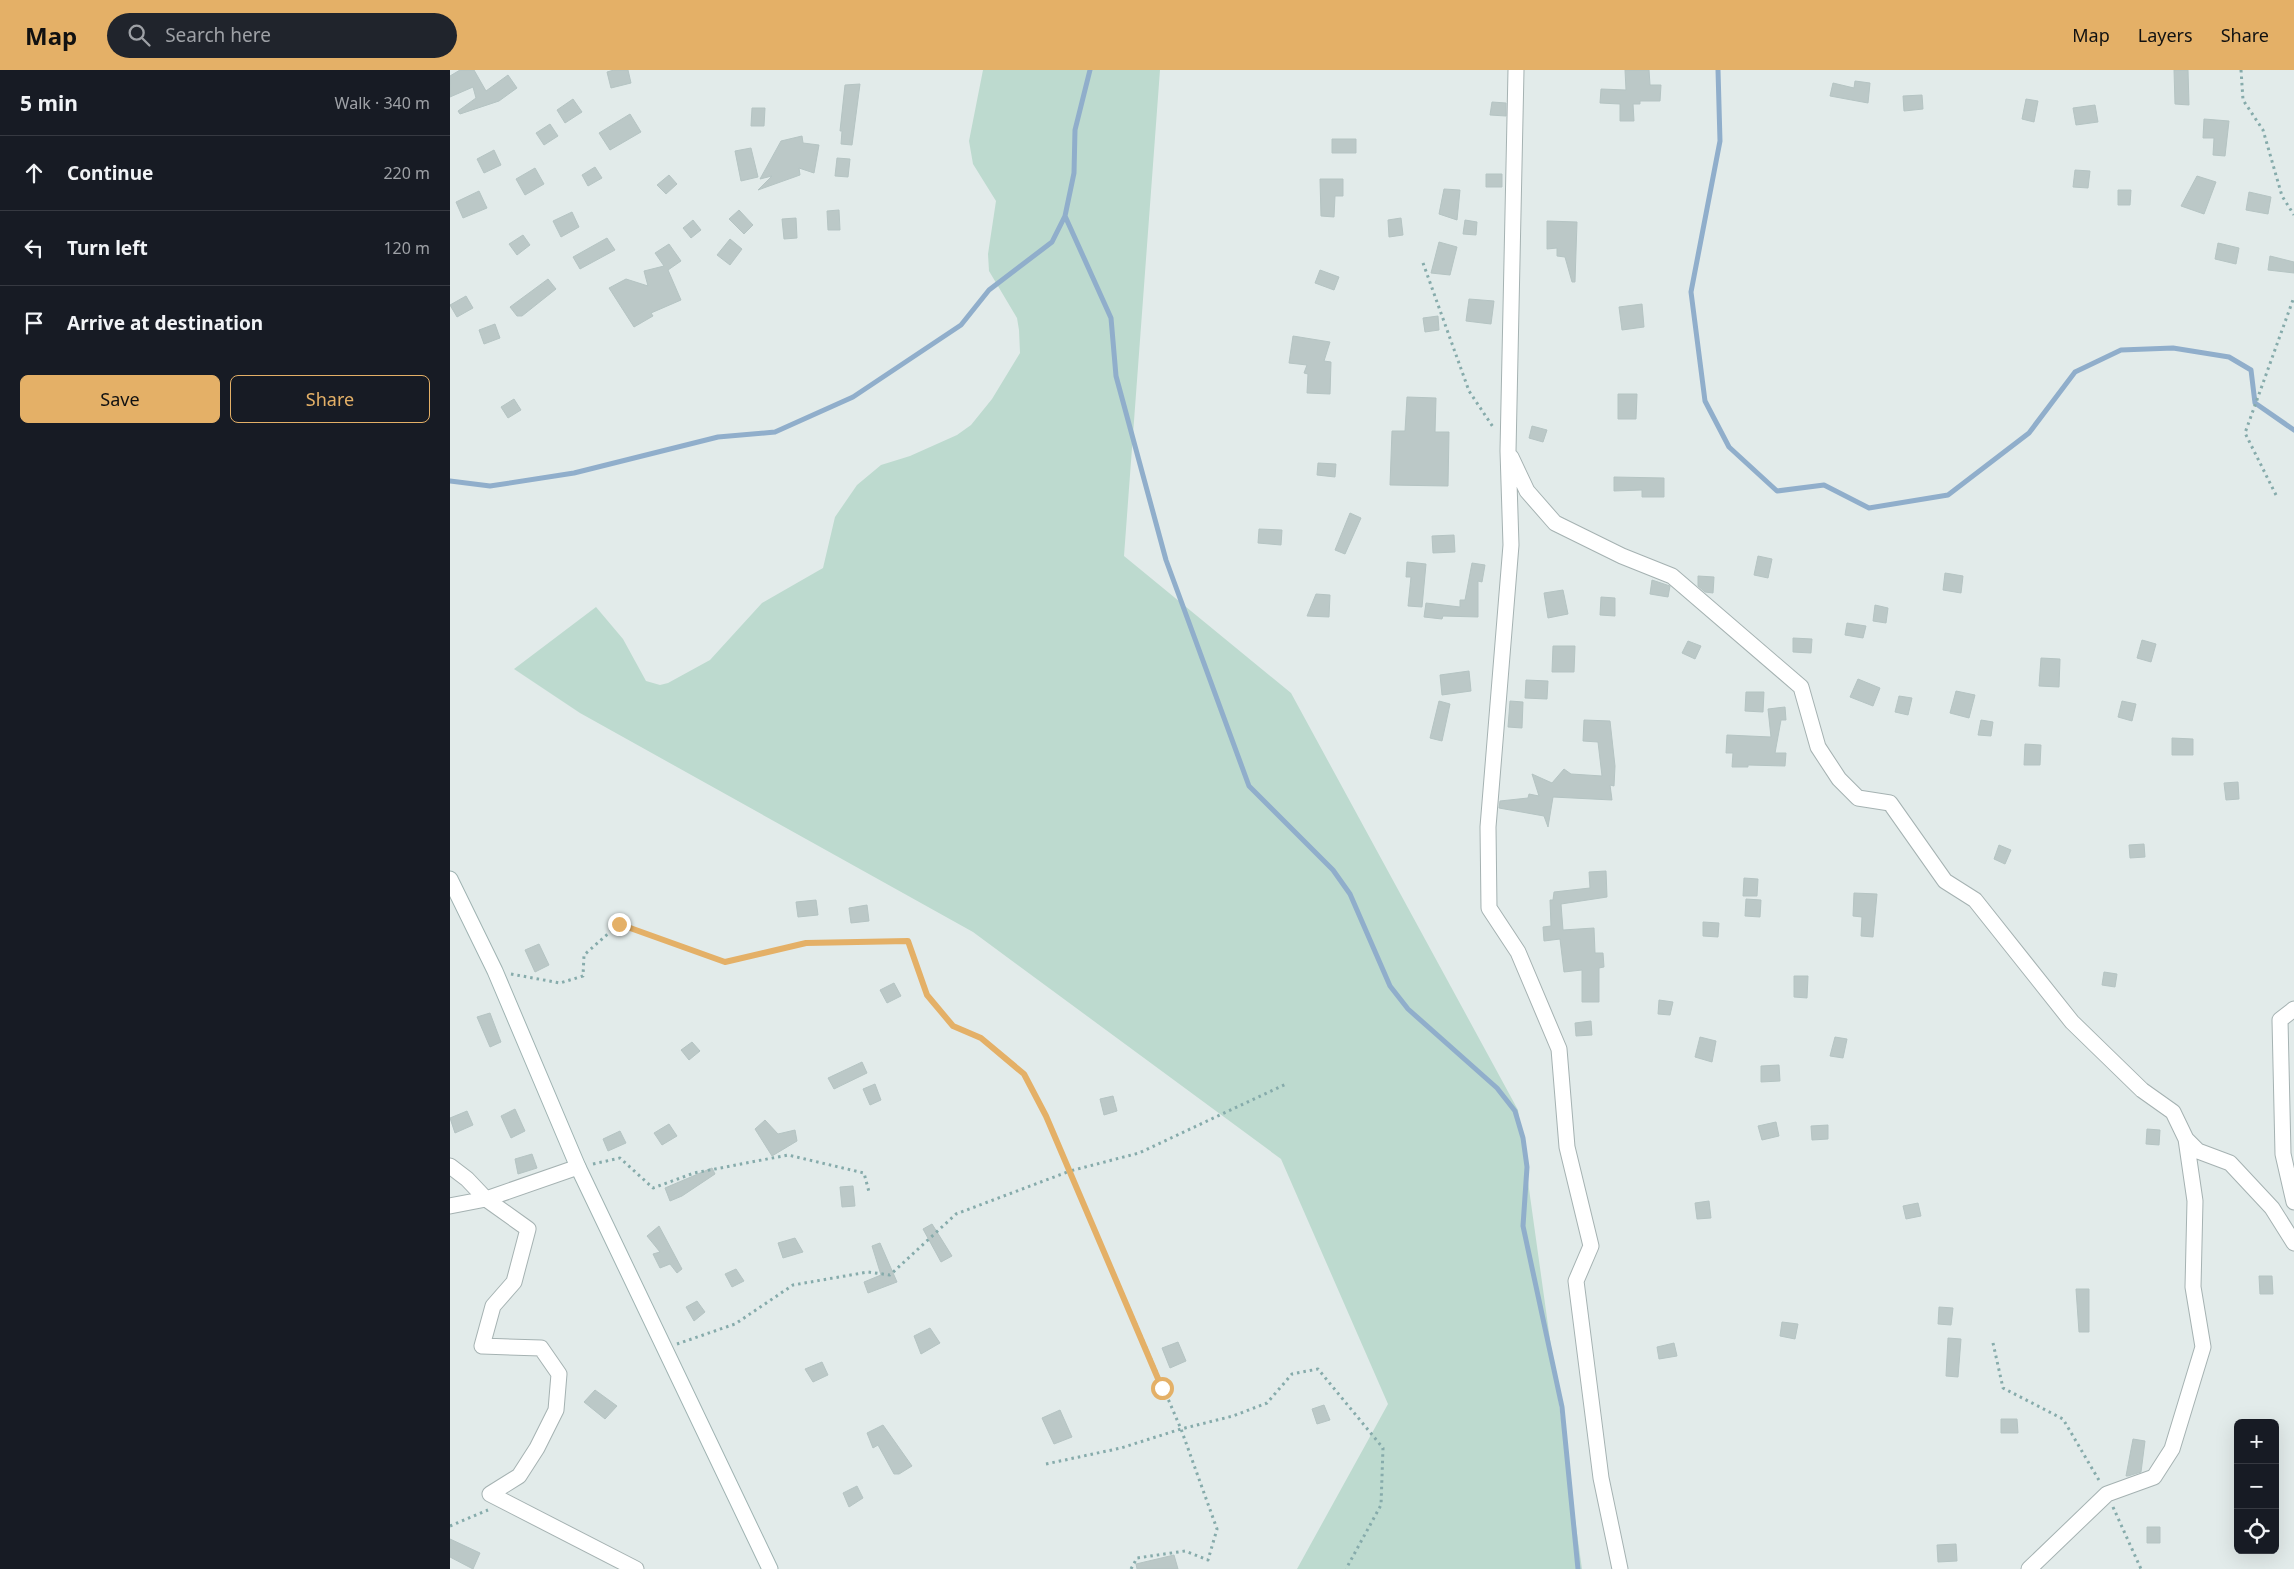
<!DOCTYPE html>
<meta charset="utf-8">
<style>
body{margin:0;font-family:"Noto Sans",sans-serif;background:#20242c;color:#f1f3f6}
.controls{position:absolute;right:15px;bottom:15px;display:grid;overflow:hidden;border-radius:8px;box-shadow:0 5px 20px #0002}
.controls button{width:45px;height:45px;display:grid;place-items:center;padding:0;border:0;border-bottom:1px solid #363941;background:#171b24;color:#f1f3f6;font:25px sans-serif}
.stop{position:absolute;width:15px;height:15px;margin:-11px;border:4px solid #e4b067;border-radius:50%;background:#fff}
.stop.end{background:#e4b067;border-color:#fff;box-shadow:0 1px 5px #0008}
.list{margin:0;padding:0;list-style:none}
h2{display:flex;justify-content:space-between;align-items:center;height:65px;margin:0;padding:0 20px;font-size:21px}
h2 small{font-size:16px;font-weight:400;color:#9ea1a6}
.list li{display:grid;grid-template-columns:32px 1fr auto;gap:15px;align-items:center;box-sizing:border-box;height:75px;padding:0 20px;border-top:1px solid #363941}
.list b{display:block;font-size:19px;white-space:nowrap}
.list em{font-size:16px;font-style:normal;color:#9ea1a6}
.actions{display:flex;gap:10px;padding:15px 20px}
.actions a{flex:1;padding:11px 0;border:1px solid #e4b067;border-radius:8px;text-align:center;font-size:18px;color:#e4b067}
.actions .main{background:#e4b067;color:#111}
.icon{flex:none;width:28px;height:28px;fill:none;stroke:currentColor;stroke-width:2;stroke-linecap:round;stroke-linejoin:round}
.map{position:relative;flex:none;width:1844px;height:1499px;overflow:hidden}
header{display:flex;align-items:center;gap:30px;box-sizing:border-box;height:70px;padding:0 25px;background:#e4b067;color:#111}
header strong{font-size:24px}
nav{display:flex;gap:28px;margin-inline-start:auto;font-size:18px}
.search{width:350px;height:45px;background:#20242c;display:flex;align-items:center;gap:12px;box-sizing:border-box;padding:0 18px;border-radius:28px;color:#9ea1a6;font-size:19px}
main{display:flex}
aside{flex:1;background:#171b24}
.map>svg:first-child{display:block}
</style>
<header>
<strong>Map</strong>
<div class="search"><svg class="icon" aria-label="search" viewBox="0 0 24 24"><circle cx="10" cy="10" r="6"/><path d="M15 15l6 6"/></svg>Search here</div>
<nav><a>Map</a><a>Layers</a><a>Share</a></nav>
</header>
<main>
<aside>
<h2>5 min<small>Walk · 340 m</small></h2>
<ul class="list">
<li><svg class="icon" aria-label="ahead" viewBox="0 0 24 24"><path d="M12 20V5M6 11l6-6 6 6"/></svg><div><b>Continue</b></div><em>220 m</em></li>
<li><svg class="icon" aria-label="left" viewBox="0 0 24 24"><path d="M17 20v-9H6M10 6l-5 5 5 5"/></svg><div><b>Turn left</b></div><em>120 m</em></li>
<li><svg class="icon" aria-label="arrive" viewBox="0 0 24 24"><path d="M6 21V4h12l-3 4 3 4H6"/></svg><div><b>Arrive at destination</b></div></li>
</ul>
<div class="actions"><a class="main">Save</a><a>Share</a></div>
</aside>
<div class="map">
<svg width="1844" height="1499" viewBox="0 0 1844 1499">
<rect width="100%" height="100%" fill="#e2ebea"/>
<path fill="#bddacf" d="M 533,0 L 710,0 L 674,486 L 841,623 L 1068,1040 L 1132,1499 L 847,1499 L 938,1334 L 831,1089 L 523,862 L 130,643 L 64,599 L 146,537 L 173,569 L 196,611 L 210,615 L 218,613 L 260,590 L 312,533 L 373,498 L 385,447 L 407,415 L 431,395 L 460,386 L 507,365 L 521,355 L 542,329 L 570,283 L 569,260 L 567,248 L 539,201 L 538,184 L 546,131 L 523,94 L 519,71 Z"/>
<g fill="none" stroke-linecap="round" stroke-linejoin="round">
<path stroke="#90aecb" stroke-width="5" d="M 1268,0 L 1270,71 L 1241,222 L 1255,331 L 1279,377 L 1327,421 L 1374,415 L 1419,438 L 1498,425 L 1579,363 L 1625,302 L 1671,280 L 1723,278 L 1779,287 L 1801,300 L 1805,333 L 1844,360
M 615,146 L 661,248 L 666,306 L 716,490 L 799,716 L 883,800 L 900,824 L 940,916 L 958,939 L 1047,1018 L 1065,1041 L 1073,1068 L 1077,1097 L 1073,1156 L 1112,1337 L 1128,1499
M 0,411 L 40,416 L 124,403 L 268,367 L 325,362 L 403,327 L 511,255 L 539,220 L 602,172 L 615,146 L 624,103 L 625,60 L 640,0"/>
</g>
<path fill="#bbc8c7" stroke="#b5c4c3" d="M 10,0 L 24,0 L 36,21 L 58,5 L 67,18 L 49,31 L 10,44 L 8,41 L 26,28 L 23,17 L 0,27 L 0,6 Z
M 164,0 L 178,0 L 181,13 L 161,18 L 157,2 Z
M 1175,0 L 1199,0 L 1200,15 L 1211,15 L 1210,31 L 1190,31 L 1190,34 L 1183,34 L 1184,51 L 1170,51 L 1170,34 L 1150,33 L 1151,19 L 1176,20 Z
M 1724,0 L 1738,0 L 1739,35 L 1725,34 Z
M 1405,11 L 1420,13 L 1418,33 L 1380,26 L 1383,13 L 1404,18 Z
M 410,14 L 402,75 L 391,74 L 392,61 L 390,61 L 395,15 Z
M 1472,25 L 1473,39 L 1454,41 L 1453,26 Z
M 123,29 L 132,42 L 115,53 L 107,40 Z
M 1576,29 L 1588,31 L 1584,52 L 1572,49 Z
M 1042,32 L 1056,33 L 1056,46 L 1040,45 Z
M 1645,35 L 1648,52 L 1626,55 L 1623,38 Z
M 302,38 L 315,38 L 314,56 L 301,56 Z
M 180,44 L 191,62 L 160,80 L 149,63 Z
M 1754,49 L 1779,51 L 1775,86 L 1763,85 L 1764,68 L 1753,68 Z
M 100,54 L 108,66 L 94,75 L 86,63 Z
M 352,66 L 353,73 L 369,75 L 364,103 L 349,98 L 350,105 L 308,120 L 322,106 L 310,109 L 331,71 Z
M 882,69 L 906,69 L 906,83 L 882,83 Z
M 301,78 L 308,107 L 291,111 L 285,81 Z
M 44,80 L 51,95 L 34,103 L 27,89 Z
M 387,88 L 400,89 L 398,107 L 385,106 Z
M 145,97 L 152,108 L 138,116 L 132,105 Z
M 85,98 L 94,114 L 75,125 L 66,109 Z
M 1625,100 L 1640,101 L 1638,118 L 1623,117 Z
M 1036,104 L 1052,104 L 1052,117 L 1036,117 Z
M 219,105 L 227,114 L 216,124 L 207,115 Z
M 1747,106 L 1766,112 L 1754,144 L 1731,136 Z
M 870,109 L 893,109 L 893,126 L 885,126 L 884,147 L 871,146 Z
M 994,119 L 1010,120 L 1007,150 L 989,144 Z
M 1668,120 L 1681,120 L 1680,135 L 1668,135 Z
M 29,121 L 37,138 L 13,148 L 6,132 Z
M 1799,122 L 1821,127 L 1818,144 L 1796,140 Z
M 289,140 L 303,155 L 294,164 L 279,149 Z
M 389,140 L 390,160 L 378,160 L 377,141 Z
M 122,142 L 129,157 L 111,167 L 103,151 Z
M 346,148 L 347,168 L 334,169 L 332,149 Z
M 951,148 L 953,165 L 939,167 L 938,150 Z
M 243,150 L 251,160 L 241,168 L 233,158 Z
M 1015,150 L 1027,152 L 1026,165 L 1013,164 Z
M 1097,151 L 1127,152 L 1125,212 L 1122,212 L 1115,187 L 1107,186 L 1107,178 L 1097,179 Z
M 73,165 L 80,175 L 67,185 L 59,174 Z
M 157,168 L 165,180 L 130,199 L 123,187 Z
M 280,169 L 292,179 L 280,195 L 267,185 Z
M 989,172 L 1007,177 L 1000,205 L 981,203 Z
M 1768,173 L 1789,178 L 1786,194 L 1765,189 Z
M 219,174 L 231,191 L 218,200 L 231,230 L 201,243 L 203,246 L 184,257 L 159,218 L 176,209 L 198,216 L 194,201 L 214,196 L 205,183 Z
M 1820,186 L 1844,192 L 1844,203 L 1818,200 Z
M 870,200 L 889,207 L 884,220 L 865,213 Z
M 98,209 L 106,219 L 72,246 L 67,246 L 60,237 Z
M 16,226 L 23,238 L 7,247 L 0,235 Z
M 1019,229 L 1044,231 L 1041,254 L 1016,251 Z
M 1192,234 L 1194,257 L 1172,260 L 1169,237 Z
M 988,246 L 989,260 L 975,262 L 973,248 Z
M 45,254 L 50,268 L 34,274 L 29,260 Z
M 843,266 L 880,272 L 874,291 L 881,292 L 880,324 L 857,323 L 858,304 L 854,303 L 857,295 L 839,293 Z
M 1168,324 L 1187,324 L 1186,349 L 1168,349 Z
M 957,327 L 986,328 L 985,362 L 999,362 L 998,416 L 940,415 L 942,361 L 955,361 Z
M 64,329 L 71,340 L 58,348 L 51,337 Z
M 1082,356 L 1097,360 L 1093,372 L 1079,368 Z
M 868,393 L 886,394 L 885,407 L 867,405 Z
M 1164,407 L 1214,408 L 1214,427 L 1192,427 L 1192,420 L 1164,421 Z
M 900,443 L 911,448 L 895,484 L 885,480 Z
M 809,459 L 832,460 L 831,475 L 808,473 Z
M 1004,465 L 1005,482 L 983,483 L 982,466 Z
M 1308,486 L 1322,489 L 1318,508 L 1304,505 Z
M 957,492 L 976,494 L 972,537 L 958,536 L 961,507 L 956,507 Z
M 1022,493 L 1035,495 L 1032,512 L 1028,511 L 1028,547 L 993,546 L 992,549 L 974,547 L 976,533 L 1010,537 L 1010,530 L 1015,530 Z
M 1495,503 L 1513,506 L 1511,523 L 1493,520 Z
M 1248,506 L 1264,507 L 1263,523 L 1255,522 L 1248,516 Z
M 1202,510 L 1220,516 L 1218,527 L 1200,524 Z
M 1113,520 L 1118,544 L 1098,548 L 1094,523 Z
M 866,524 L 880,525 L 879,547 L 857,546 Z
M 1151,527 L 1165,528 L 1165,546 L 1150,545 Z
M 1425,535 L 1438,538 L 1436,553 L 1423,551 Z
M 1397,553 L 1416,556 L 1413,568 L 1395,565 Z
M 1343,568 L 1362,569 L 1361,583 L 1343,582 Z
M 1692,570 L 1706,574 L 1701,592 L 1687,588 Z
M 1238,571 L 1251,576 L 1245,589 L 1232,583 Z
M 1103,576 L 1125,576 L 1124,602 L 1102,602 Z
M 1591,588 L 1610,589 L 1609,617 L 1589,616 Z
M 1019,601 L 1021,621 L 992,625 L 990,605 Z
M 1408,609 L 1430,618 L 1423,636 L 1400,627 Z
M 1076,610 L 1098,611 L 1097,629 L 1075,628 Z
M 1506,621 L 1525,625 L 1519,648 L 1500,643 Z
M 1296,622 L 1314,622 L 1313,642 L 1295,641 Z
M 1449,626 L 1462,628 L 1458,645 L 1445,642 Z
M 989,631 L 1000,634 L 992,671 L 980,668 Z
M 1060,631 L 1073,632 L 1072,658 L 1058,657 Z
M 1672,631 L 1686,634 L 1682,651 L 1668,647 Z
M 1335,637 L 1336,650 L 1331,650 L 1325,683 L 1336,683 L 1335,696 L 1298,695 L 1298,697 L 1282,697 L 1283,683 L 1276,683 L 1277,665 L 1321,667 L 1318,639 Z
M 1134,650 L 1160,651 L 1165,696 L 1164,716 L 1160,715 L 1162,730 L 1103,727 L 1098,757 L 1094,746 L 1049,738 L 1050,731 L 1078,728 L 1079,724 L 1089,726 L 1082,704 L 1102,713 L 1114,699 L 1121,704 L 1152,706 L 1148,672 L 1133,671 Z
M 1531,650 L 1543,652 L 1541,666 L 1528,665 Z
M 1722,668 L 1743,669 L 1743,685 L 1722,685 Z
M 1575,674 L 1591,675 L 1590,695 L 1574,695 Z
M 1788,712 L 1789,729 L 1776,730 L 1774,713 Z
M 1694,774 L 1695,787 L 1680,788 L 1679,775 Z
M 1549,775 L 1561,780 L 1555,794 L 1544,789 Z
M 1156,801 L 1157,827 L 1111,834 L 1113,860 L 1144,858 L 1145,883 L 1153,883 L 1154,897 L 1149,898 L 1149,932 L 1132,932 L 1132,900 L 1114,902 L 1110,869 L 1094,871 L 1093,857 L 1101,856 L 1100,830 L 1103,830 L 1104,822 L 1140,818 L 1139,802 Z
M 1294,808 L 1308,809 L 1307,826 L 1293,826 Z
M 1404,823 L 1427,824 L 1423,867 L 1411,866 L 1412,847 L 1403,846 Z
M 1296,829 L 1311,830 L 1310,847 L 1295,846 Z
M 366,830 L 368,845 L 348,847 L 346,832 Z
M 417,835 L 419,851 L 401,853 L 399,838 Z
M 1253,852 L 1269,853 L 1268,867 L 1253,866 Z
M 89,874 L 99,895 L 85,902 L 75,880 Z
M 1654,902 L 1667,904 L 1665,917 L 1652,915 Z
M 1344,906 L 1358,906 L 1357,928 L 1344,927 Z
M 444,913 L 451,926 L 437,933 L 430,920 Z
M 1209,930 L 1223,932 L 1220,945 L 1208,944 Z
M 40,943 L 51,972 L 40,977 L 27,947 Z
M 1141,951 L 1142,965 L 1126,966 L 1125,953 Z
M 1250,967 L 1266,971 L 1262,992 L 1245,987 Z
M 1385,967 L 1397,969 L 1393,988 L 1380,986 Z
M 242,972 L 250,981 L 239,990 L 231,980 Z
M 412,992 L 417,1003 L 384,1019 L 378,1008 Z
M 1329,995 L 1330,1011 L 1311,1012 L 1311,996 Z
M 425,1014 L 431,1030 L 420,1035 L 413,1019 Z
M 663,1026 L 667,1041 L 654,1045 L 650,1029 Z
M 65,1039 L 75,1061 L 61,1068 L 51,1046 Z
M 17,1041 L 23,1055 L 5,1063 L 0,1048 Z
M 315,1050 L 328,1064 L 345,1060 L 347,1071 L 322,1086 L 305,1059 Z
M 1326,1052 L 1329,1066 L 1312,1070 L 1308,1056 Z
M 219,1054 L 227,1066 L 212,1075 L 204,1063 Z
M 1378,1055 L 1378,1069 L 1362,1070 L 1361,1056 Z
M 1697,1059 L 1710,1060 L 1709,1075 L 1696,1074 Z
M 170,1061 L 176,1073 L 158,1081 L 153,1069 Z
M 82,1084 L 87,1098 L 68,1104 L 65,1089 Z
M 262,1098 L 265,1104 L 232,1126 L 220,1131 L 215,1118 Z
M 403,1116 L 405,1136 L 392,1137 L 390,1117 Z
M 1259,1131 L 1261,1148 L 1247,1149 L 1245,1133 Z
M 1468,1133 L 1471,1146 L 1456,1149 L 1453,1136 Z
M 482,1154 L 502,1186 L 491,1192 L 473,1159 Z
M 209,1156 L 232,1199 L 227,1203 L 220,1194 L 210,1198 L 203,1184 L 210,1182 L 197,1166 Z
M 345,1168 L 353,1182 L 333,1188 L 328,1173 Z
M 430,1173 L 447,1212 L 418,1223 L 414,1212 L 431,1205 L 422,1176 Z
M 286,1199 L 294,1211 L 282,1217 L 275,1204 Z
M 1809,1206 L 1822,1206 L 1823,1224 L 1810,1224 Z
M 1626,1219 L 1639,1219 L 1639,1262 L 1629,1262 Z
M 247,1231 L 255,1242 L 244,1251 L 236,1237 Z
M 1489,1237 L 1503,1238 L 1501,1255 L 1488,1254 Z
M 1332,1252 L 1348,1254 L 1345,1269 L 1330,1266 Z
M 480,1258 L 490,1273 L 471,1284 L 464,1266 Z
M 1498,1268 L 1511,1269 L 1508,1307 L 1496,1306 Z
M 728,1272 L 736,1291 L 720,1298 L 712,1278 Z
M 1224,1273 L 1227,1286 L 1209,1289 L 1207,1277 Z
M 372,1292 L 378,1305 L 363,1312 L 355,1299 Z
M 145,1320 L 167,1336 L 155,1349 L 134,1332 Z
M 874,1335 L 880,1350 L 867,1354 L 862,1339 Z
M 610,1340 L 622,1367 L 604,1374 L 592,1348 Z
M 1551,1349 L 1567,1349 L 1568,1363 L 1551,1363 Z
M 433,1355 L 462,1396 L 449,1404 L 444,1404 L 428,1375 L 423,1378 L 417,1363 Z
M 1683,1369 L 1695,1371 L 1691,1402 L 1678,1406 L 1676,1406 Z
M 407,1416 L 413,1428 L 399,1437 L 393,1423 Z
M 1697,1457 L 1710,1457 L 1710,1473 L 1697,1473 Z
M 0,1469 L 30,1483 L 23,1499 L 0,1487 Z
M 1506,1474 L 1507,1491 L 1488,1492 L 1487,1475 Z
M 724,1485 L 728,1499 L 687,1499 L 686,1494 Z"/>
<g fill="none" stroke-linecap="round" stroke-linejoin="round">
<g stroke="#a5b2b2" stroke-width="17">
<path id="street" d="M 1066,0 L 1058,381 L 1061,475 L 1038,757 L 1039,838 L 1068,882 L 1109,979 L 1117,1077 L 1141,1176 L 1126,1211 L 1151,1408 L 1170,1499
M 1061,387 L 1077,421 L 1105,453 L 1172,486 L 1222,506 L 1351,617 L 1368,677 L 1389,709 L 1408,728 L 1440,733 L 1495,811 L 1525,830 L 1622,952 L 1692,1020 L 1723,1042 L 1736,1069 L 1748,1081 L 1780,1093 L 1822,1138 L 1844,1173
M 1844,939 L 1830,950 L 1833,1084 L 1844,1132
M 0,1096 L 17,1109 L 36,1129 L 78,1159 L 64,1212 L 43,1236 L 32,1276 L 91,1278 L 109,1304 L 106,1340 L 87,1378 L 69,1406 L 40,1424 L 186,1499
M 0,1136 L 36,1129 L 128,1097
M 1579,1499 L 1657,1424 L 1704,1407 L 1722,1379 L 1753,1277 L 1743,1217 L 1745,1131 L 1736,1069"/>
</g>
<g stroke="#9fb3b2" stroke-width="17">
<path id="secondary" d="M 0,809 L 45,901 L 128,1097 L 320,1499"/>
</g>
<path stroke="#86abab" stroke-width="3" stroke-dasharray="2.5 4" stroke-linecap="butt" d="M 1791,0 L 1793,30 L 1813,60 L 1832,126 L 1844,145
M 973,193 L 1019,321 L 1043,357
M 1826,425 L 1795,363 L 1844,227
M 61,904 L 110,913 L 133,906 L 134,885 L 169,854 L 275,892 L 357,873 L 458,871 L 477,925 L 503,956 L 531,968 L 574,1004 L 596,1046 L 620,1101 L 506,1144 L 440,1205 L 418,1202 L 343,1215 L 285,1254 L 227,1274
M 143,1094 L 170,1088 L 203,1118 L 244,1103 L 338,1085 L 414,1103 L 419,1122
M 1543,1273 L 1553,1318 L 1613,1349 L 1650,1412
M 596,1394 L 671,1378 L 731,1359 L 783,1346 L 817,1333 L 842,1304 L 868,1299 L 933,1378 L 931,1435 L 896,1499
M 1663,1437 L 1691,1499
M 0,1456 L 38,1440
M 681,1499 L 687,1488 L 735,1481 L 758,1490 L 767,1459 L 731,1359 L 620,1101 L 689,1083 L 836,1014"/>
<use href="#street" stroke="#fff" stroke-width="15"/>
<use href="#secondary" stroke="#fff" stroke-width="15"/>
</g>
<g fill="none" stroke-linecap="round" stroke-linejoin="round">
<path stroke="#e4b067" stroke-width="6" d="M 169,854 L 275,892 L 356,873 L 458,871 L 477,925 L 503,956 L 531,968 L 574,1004 L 596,1046 L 712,1318"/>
</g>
</svg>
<div class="controls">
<button>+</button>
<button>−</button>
<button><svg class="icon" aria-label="locate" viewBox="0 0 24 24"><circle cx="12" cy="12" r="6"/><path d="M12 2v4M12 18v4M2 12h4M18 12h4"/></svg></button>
</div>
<div class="stop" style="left:712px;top:1318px"></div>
<div class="stop end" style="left:169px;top:854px"></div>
</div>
</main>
